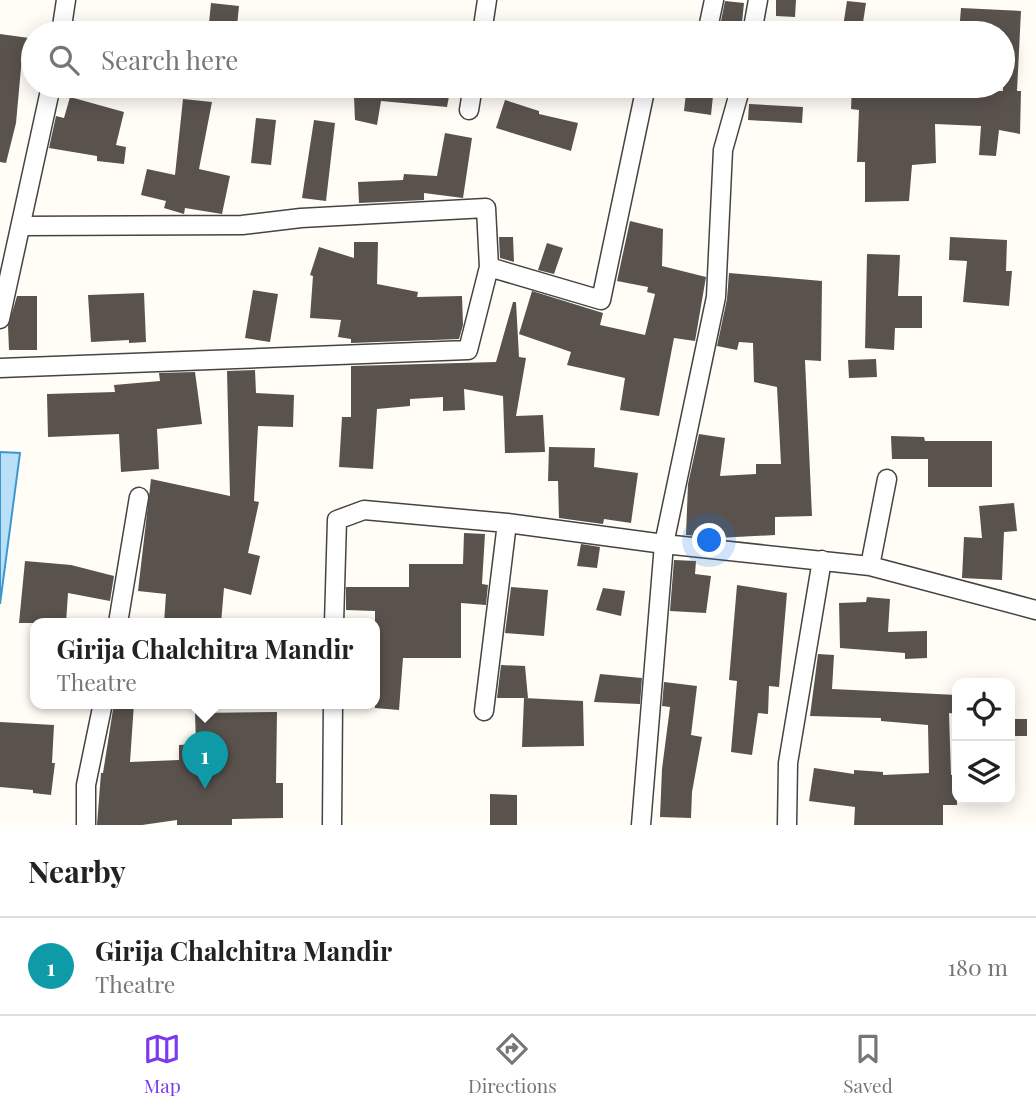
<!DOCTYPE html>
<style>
body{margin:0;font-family:"Playfair Display",serif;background:#f6f6f6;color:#222}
.controls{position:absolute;right:21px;bottom:21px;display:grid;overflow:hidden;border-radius:14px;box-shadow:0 4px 18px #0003}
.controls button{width:63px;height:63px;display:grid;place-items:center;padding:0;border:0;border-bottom:2px solid #e0e0e0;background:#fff;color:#222;font:35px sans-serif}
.you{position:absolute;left:710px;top:541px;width:24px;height:24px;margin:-18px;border:5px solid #fff;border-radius:50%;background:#1a73e8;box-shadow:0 0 0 10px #1a73e833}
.badge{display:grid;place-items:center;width:46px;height:46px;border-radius:50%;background:#7c3aed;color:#fff;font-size:23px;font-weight:700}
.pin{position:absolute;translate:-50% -58px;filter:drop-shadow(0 2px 4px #0008)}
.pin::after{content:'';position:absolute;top:37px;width:24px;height:21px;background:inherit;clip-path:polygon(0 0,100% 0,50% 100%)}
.popup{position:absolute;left:30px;top:618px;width:350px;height:91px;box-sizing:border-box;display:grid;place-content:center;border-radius:14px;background:#fff;filter:drop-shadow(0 2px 5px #0005);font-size:23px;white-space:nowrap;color:#767676}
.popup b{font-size:26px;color:#222}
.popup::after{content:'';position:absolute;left:50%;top:100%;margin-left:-14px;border:14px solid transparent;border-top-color:#fff}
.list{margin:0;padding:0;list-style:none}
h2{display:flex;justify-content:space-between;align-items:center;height:91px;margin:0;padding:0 28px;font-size:30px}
h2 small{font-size:23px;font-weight:400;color:#767676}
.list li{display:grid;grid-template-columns:46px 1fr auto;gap:21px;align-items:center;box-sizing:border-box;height:98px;padding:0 28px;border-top:2px solid #e0e0e0}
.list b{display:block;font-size:26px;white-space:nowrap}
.list p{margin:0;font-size:23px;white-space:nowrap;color:#767676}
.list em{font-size:23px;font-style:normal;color:#767676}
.icon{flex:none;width:38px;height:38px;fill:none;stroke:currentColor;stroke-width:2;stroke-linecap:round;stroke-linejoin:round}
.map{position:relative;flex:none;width:1036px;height:825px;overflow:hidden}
.search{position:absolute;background:#fff;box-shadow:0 4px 18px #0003;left:21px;right:21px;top:21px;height:77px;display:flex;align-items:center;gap:18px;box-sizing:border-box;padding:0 24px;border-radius:38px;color:#767676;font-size:26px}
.sheet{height:189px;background:#fff}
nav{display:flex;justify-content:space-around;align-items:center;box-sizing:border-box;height:98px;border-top:2px solid #e0e0e0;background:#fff;font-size:19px;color:#767676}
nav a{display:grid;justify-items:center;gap:4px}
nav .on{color:#7c3aed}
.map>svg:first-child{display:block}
</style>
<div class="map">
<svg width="1036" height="825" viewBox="0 0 1036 825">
<rect width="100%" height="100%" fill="#fffdf5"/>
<path fill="#b9e0f7" stroke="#3f96cf" stroke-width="2" d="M 0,452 L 20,453 L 0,604 Z"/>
<path fill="#5a524d" d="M 776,0 L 796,0 L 795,17 L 776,16 Z
M 725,1 L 744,3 L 742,23 L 721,21 Z
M 847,1 L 866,3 L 862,29 L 843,27 Z
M 211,3 L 239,6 L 237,26 L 209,23 Z
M 961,8 L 1021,11 L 1017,91 L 1021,91 L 1020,134 L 999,130 L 996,156 L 979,155 L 981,126 L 935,124 L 936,163 L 912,165 L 909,201 L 865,202 L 865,162 L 857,162 L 859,110 L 851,109 L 852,86 L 938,86 L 938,92 L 1003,91 L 1003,33 L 959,33 Z
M 0,34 L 29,38 L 27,58 L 22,57 L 16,123 L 6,163 L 0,162 Z
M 346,86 L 451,86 L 447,107 L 381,101 L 377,125 L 355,120 L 354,97 L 346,96 Z
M 686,93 L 713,96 L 711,115 L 684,111 Z
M 70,97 L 124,112 L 116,145 L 126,147 L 124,164 L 97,161 L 97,156 L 49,148 L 56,116 L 64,118 Z
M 183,99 L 212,102 L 199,169 L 230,176 L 222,214 L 185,208 L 184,214 L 164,208 L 166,201 L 141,195 L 147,169 L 175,175 Z
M 505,100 L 539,111 L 539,114 L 578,123 L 571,151 L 496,128 Z
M 749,104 L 803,107 L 802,123 L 748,120 Z
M 256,118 L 276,120 L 271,165 L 251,163 Z
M 314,120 L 335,123 L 326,201 L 302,198 Z
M 445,133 L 472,138 L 463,198 L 424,193 L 424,200 L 359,203 L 358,182 L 403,180 L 404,174 L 437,176 Z
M 630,221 L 663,229 L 662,266 L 706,277 L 695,341 L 674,338 L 659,416 L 620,410 L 625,378 L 567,365 L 571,352 L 519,334 L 532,291 L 603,313 L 600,325 L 645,335 L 655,294 L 647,292 L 648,287 L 617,281 Z
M 499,237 L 513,237 L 514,262 L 500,258 Z
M 950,237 L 1007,240 L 1006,271 L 1012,271 L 1009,306 L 963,302 L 967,261 L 949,260 Z
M 354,242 L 378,242 L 377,284 L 418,292 L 417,297 L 462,296 L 463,325 L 459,339 L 351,343 L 351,339 L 338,337 L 341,320 L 310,318 L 313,276 L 310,275 L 319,247 L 354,258 Z
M 547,243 L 563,248 L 554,274 L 538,270 Z
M 867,254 L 900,255 L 898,296 L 922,296 L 922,328 L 895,328 L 894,350 L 865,348 Z
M 729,273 L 822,281 L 821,361 L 805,360 L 812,516 L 775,517 L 775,535 L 717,538 L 686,535 L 688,484 L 699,434 L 725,438 L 720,476 L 756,474 L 756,464 L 781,464 L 777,387 L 754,382 L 753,343 L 739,342 L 737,350 L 717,346 L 727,299 Z
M 253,290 L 278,294 L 270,342 L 245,338 Z
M 144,293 L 146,342 L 129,343 L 129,340 L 91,342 L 88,295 Z
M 17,296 L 37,296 L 37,350 L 9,350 L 8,326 Z
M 513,302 L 516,302 L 519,357 L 526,358 L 516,416 L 543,415 L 545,452 L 505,453 L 503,396 L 464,389 L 465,410 L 443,411 L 443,397 L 410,399 L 410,406 L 377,409 L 373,469 L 339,467 L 342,417 L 351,417 L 351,366 L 496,362 Z
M 876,359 L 877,377 L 849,378 L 848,360 Z
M 255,370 L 256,393 L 294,395 L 293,427 L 258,426 L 254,501 L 259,502 L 248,553 L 260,556 L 251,595 L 224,588 L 221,623 L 164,623 L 166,594 L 138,591 L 151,479 L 230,496 L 227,371 Z
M 195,372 L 202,424 L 157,429 L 159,469 L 121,472 L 119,434 L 48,437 L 47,394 L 115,392 L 114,385 L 160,381 L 159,373 Z
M 891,436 L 924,437 L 925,441 L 992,441 L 992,487 L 928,487 L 928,459 L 892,459 Z
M 549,447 L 595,448 L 594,467 L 638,473 L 631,523 L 604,519 L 603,524 L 559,518 L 558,481 L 548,481 Z
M 1014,503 L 1017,531 L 1004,532 L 1002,580 L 962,578 L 964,537 L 982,538 L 979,506 Z
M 464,533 L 485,534 L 482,584 L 488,585 L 486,605 L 461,603 L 461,658 L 403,658 L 399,710 L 375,708 L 375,611 L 346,610 L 346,587 L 409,587 L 409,564 L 463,564 Z
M 581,544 L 600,547 L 597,568 L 577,566 Z
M 674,560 L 696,561 L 695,574 L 711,576 L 706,613 L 670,611 Z
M 25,561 L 71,565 L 114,576 L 110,601 L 68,593 L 66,623 L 19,623 Z
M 737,585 L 787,593 L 779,687 L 769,686 L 768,714 L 758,713 L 752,755 L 731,752 L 737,681 L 729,680 Z
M 511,587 L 548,590 L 544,636 L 505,633 Z
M 603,588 L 625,591 L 621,616 L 596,610 Z
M 867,597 L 890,599 L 888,632 L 927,631 L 927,658 L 905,659 L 905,653 L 840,648 L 839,603 L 866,602 Z
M 818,654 L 834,655 L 832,689 L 957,695 L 957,714 L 949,713 L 951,775 L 957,775 L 957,805 L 943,805 L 943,825 L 854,825 L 855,807 L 809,801 L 814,768 L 854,774 L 854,770 L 883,772 L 883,775 L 929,773 L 928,725 L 881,721 L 881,718 L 810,716 Z
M 501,665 L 525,666 L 528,698 L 497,698 Z
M 600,674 L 642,678 L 640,704 L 594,702 Z
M 664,682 L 697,686 L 691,735 L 702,737 L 692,792 L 691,818 L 660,817 L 662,769 L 670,707 L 662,706 Z
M 524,698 L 583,701 L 584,746 L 522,747 Z
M 114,703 L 134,703 L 130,762 L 179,760 L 179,745 L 196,744 L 195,713 L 277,712 L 276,783 L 283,783 L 283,818 L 232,819 L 232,825 L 177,825 L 177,820 L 142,825 L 97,825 L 101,773 L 103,773 Z
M 1010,719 L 1027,719 L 1027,736 L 1010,736 Z
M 0,722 L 54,725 L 52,763 L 55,763 L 51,795 L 33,793 L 33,790 L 0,787 Z
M 490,794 L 517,795 L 517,825 L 490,825 Z"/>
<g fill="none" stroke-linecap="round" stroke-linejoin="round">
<g stroke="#444" stroke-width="21">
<path id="minor" d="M 61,33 L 66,0
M 482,33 L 487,0
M 657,33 L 707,33 L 714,0
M 752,33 L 758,0
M 469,110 L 473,86
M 22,226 L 242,225 L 301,218 L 486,208 L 489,267 L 601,300 L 646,86
M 0,319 L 51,86
M 0,368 L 468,350 L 489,267
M 870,566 L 887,479
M 118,623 L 139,497
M 334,623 L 337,520 L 364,510 L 507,523 L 664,544 L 870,566 L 1036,610
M 484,711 L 507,523
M 86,825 L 86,785 L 103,703
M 332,825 L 333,703
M 641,825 L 664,544 L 716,297 L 723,150 L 741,86
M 787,825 L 788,763 L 822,560"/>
</g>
<use href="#minor" stroke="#fff" stroke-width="18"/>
</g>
</svg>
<div class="controls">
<button><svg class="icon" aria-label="locate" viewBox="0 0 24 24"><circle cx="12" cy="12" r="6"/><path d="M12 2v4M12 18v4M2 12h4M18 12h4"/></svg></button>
<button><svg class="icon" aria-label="layers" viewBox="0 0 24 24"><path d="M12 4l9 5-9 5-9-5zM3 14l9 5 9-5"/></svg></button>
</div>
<div class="you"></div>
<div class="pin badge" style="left:205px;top:789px;background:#0f9aa8">1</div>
<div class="popup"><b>Girija Chalchitra Mandir</b>Theatre</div>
<div class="search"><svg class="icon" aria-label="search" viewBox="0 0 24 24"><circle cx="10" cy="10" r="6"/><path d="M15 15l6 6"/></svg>Search here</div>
</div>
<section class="sheet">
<h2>Nearby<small></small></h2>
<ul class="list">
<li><span class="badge" style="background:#0f9aa8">1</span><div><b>Girija Chalchitra Mandir</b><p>Theatre</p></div><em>180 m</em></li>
</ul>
</section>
<nav>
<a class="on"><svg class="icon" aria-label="map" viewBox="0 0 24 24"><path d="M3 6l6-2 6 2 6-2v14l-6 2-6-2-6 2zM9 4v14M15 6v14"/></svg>Map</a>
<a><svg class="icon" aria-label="directions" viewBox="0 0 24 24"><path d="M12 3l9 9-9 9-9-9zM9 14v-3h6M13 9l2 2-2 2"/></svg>Directions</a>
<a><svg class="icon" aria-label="saved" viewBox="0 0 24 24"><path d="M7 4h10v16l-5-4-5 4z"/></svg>Saved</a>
</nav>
